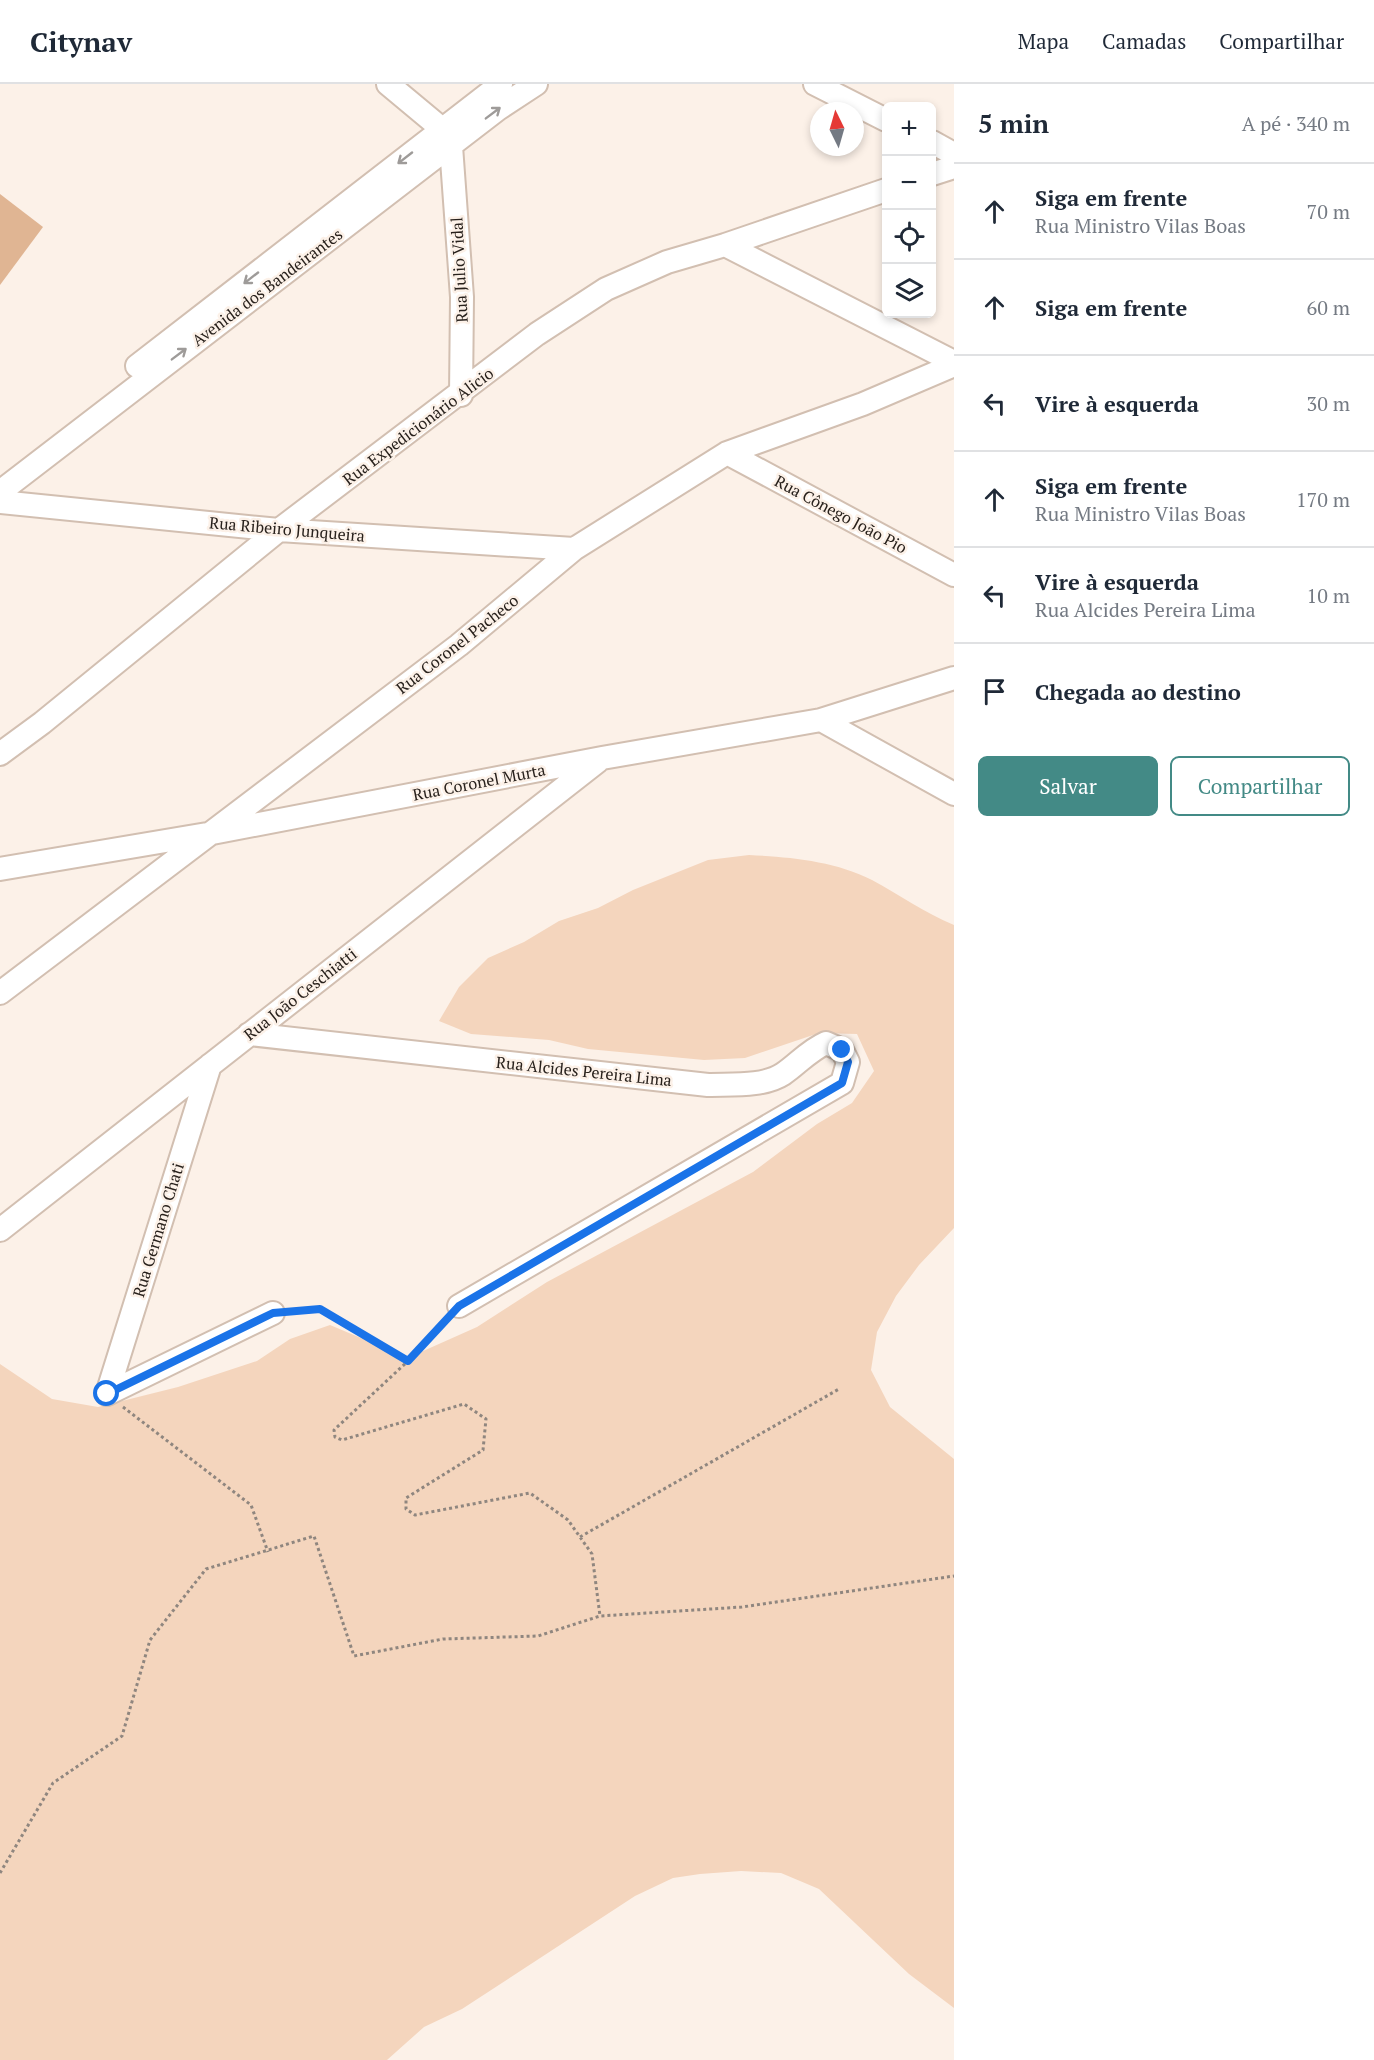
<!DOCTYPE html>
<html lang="pt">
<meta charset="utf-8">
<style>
body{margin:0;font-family:"PT Serif",serif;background:#f6f6f7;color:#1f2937}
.controls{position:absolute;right:18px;top:18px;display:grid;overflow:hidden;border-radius:9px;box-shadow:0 3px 9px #0003}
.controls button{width:54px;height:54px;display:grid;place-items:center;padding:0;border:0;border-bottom:2px solid #e0e1e3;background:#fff;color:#1f2937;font:30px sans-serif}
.compass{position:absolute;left:810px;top:18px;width:54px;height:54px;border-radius:50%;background:#fff;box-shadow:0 3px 9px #0003;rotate:355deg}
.stop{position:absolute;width:18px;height:18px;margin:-14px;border:4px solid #1a73e8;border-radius:50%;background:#fff}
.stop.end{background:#1a73e8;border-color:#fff;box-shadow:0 2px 6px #0008}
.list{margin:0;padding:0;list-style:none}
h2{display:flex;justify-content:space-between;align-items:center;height:78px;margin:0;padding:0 24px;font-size:26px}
h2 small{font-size:20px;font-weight:400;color:#747a83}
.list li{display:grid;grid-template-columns:39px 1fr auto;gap:18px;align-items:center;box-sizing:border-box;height:96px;padding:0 24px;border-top:2px solid #e0e1e3}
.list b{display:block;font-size:22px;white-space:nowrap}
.list p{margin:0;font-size:20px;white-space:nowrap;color:#747a83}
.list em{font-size:20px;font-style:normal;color:#747a83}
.actions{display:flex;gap:12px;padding:18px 24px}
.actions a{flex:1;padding:14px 0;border:2px solid #438a86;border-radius:9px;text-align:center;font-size:21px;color:#438a86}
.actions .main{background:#438a86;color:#fff}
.icon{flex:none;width:33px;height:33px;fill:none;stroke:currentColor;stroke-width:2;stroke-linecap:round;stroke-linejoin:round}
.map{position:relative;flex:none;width:954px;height:1976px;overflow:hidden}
header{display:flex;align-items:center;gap:36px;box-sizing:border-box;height:84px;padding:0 30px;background:#fff;border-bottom:2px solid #e0e1e3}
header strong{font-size:28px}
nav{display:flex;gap:33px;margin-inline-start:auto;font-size:21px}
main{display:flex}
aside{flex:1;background:#fff}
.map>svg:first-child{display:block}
</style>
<header>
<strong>Citynav</strong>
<nav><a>Mapa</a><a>Camadas</a><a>Compartilhar</a></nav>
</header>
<main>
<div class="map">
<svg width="954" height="1976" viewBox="0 0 954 1976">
<rect width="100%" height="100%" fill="#fcf1e8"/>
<path fill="#f4d5bd" d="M 749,771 C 790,773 835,777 872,796 C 900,811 925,829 954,841 L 954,1144 L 919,1181 L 896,1212 L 877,1248 L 871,1286 L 890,1323 L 954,1375 L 954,1924 L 909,1890 L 819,1805 L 781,1789 L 741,1787 L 700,1790 L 673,1794 L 635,1812 L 462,1925 L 424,1943 L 387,1976 L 0,1976 L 0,1280 L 52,1315 L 98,1323 L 178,1303 L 257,1277 L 290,1255 L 330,1241 L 368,1257 L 403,1276 L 477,1243 L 547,1198 L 753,1088 L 817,1040 L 852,1019 L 874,987 L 857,950 L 819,949 L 745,974 L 704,976 L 588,965 L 549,956 L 471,950 L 439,937 L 459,903 L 488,874 L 524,858 L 559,837 L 598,824 L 633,806 L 708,776 Z"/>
<path fill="#e0b593" d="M 0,110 L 43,143 L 0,201 Z"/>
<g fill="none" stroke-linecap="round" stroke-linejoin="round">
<g stroke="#d2bfb1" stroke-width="26">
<path id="minor" d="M 388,0 L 442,45
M 815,0 L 886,36
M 932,58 L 954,70
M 451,62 L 462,213 L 461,311
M 932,90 L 954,83
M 725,161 L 954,278
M 137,282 L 501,0
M 727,369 L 954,491
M 0,408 L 498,25 L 536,0
M 0,418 L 279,446 L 574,465
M 821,636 L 954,710
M 0,670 L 42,639 L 279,446 L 537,250 L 606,205 L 667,178 L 725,161 L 886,106
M 0,785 L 207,750 L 602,674 L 821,636 L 954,594
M 0,909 L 459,561 L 574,465 L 727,369 L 863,320 L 954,281
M 249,950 L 708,1001 C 731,1000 763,1003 783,990 C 798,980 808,967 826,959 L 842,966 L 848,978 L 842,999 L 459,1222
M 0,1146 L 598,677
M 107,1310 L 210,981
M 107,1310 L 273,1229"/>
</g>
<path stroke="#8f867f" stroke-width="3" stroke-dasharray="3 3" stroke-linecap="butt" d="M 292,1227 L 320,1225 L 408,1277
M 446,1236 L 408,1277 L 334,1346 L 335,1353 L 342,1356 L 464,1320 L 486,1335 L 483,1366 L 406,1414 L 406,1425 L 415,1431 L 530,1409 L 568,1436 L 592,1470 L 600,1532
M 123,1323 L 251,1421 L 268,1468
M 580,1453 L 839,1305
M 0,1789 L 53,1699 L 122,1652 L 150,1556 L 206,1485 L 314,1452 L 354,1572 L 443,1555 L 538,1552 L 600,1532 L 742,1523 L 954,1492"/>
<use href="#minor" stroke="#fff" stroke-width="22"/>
</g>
<defs><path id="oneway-shaft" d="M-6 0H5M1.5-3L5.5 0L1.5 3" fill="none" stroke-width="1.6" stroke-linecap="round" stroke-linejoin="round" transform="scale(1.5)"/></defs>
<g stroke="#9e9b99">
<use href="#oneway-shaft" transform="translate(493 29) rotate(-37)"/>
<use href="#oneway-shaft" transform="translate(405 74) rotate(142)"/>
<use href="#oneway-shaft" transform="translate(251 194) rotate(142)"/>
<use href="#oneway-shaft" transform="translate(179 270) rotate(-37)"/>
</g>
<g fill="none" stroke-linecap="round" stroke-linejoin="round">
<path stroke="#1a73e8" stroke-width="8" d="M 107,1310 L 273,1229 L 320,1225 L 408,1277 L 459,1222 L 842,999 L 848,978 L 842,966"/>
</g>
<g text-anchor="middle" stroke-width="5" stroke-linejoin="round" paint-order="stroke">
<g font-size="16" fill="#28211c" stroke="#fcf1e8">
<text transform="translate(459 186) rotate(-93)" y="6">Rua Julio Vidal</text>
<text transform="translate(267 203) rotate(-37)" y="6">Avenida dos Bandeirantes</text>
<text transform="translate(418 342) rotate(-37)" y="6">Rua Expedicionário Alicio</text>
<text transform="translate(841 430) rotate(28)" y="6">Rua Cônego João Pio</text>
<text transform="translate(287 445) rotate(5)" y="6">Rua Ribeiro Junqueira</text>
<text transform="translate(457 560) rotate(-38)" y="6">Rua Coronel Pacheco</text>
<text transform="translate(479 698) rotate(-11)" y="6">Rua Coronel Murta</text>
<text transform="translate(300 910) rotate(-38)" y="6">Rua João Ceschiatti</text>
<text transform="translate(584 987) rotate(6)" y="6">Rua Alcides Pereira Lima</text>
<text transform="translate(158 1146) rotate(-73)" y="6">Rua Germano Chati</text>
</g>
</g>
</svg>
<div class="controls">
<button>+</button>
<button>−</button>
<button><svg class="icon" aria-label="locate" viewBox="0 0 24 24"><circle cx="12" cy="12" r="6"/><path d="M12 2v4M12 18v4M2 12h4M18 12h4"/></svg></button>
<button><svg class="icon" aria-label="layers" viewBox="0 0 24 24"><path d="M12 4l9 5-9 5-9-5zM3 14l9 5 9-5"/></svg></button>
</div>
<svg class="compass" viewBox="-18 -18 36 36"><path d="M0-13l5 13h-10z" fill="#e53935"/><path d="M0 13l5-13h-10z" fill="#747a83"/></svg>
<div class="stop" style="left:107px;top:1310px"></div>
<div class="stop end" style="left:842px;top:966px"></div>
</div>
<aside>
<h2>5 min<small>A pé · 340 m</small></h2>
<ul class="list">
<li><svg class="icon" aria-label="ahead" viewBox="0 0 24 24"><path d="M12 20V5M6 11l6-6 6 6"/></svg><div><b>Siga em frente</b><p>Rua Ministro Vilas Boas</p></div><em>70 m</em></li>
<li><svg class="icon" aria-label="ahead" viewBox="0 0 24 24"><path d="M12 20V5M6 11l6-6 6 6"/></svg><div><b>Siga em frente</b></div><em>60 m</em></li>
<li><svg class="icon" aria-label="left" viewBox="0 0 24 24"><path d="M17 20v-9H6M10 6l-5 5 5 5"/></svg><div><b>Vire à esquerda</b></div><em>30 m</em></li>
<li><svg class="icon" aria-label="ahead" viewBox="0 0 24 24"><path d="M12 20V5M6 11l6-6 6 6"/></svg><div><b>Siga em frente</b><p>Rua Ministro Vilas Boas</p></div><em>170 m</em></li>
<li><svg class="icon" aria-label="left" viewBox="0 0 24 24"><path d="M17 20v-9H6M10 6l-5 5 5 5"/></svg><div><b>Vire à esquerda</b><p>Rua Alcides Pereira Lima</p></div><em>10 m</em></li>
<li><svg class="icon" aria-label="arrive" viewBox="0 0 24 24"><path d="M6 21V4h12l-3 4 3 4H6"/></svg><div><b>Chegada ao destino</b></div></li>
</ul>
<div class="actions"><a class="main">Salvar</a><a>Compartilhar</a></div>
</aside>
</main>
